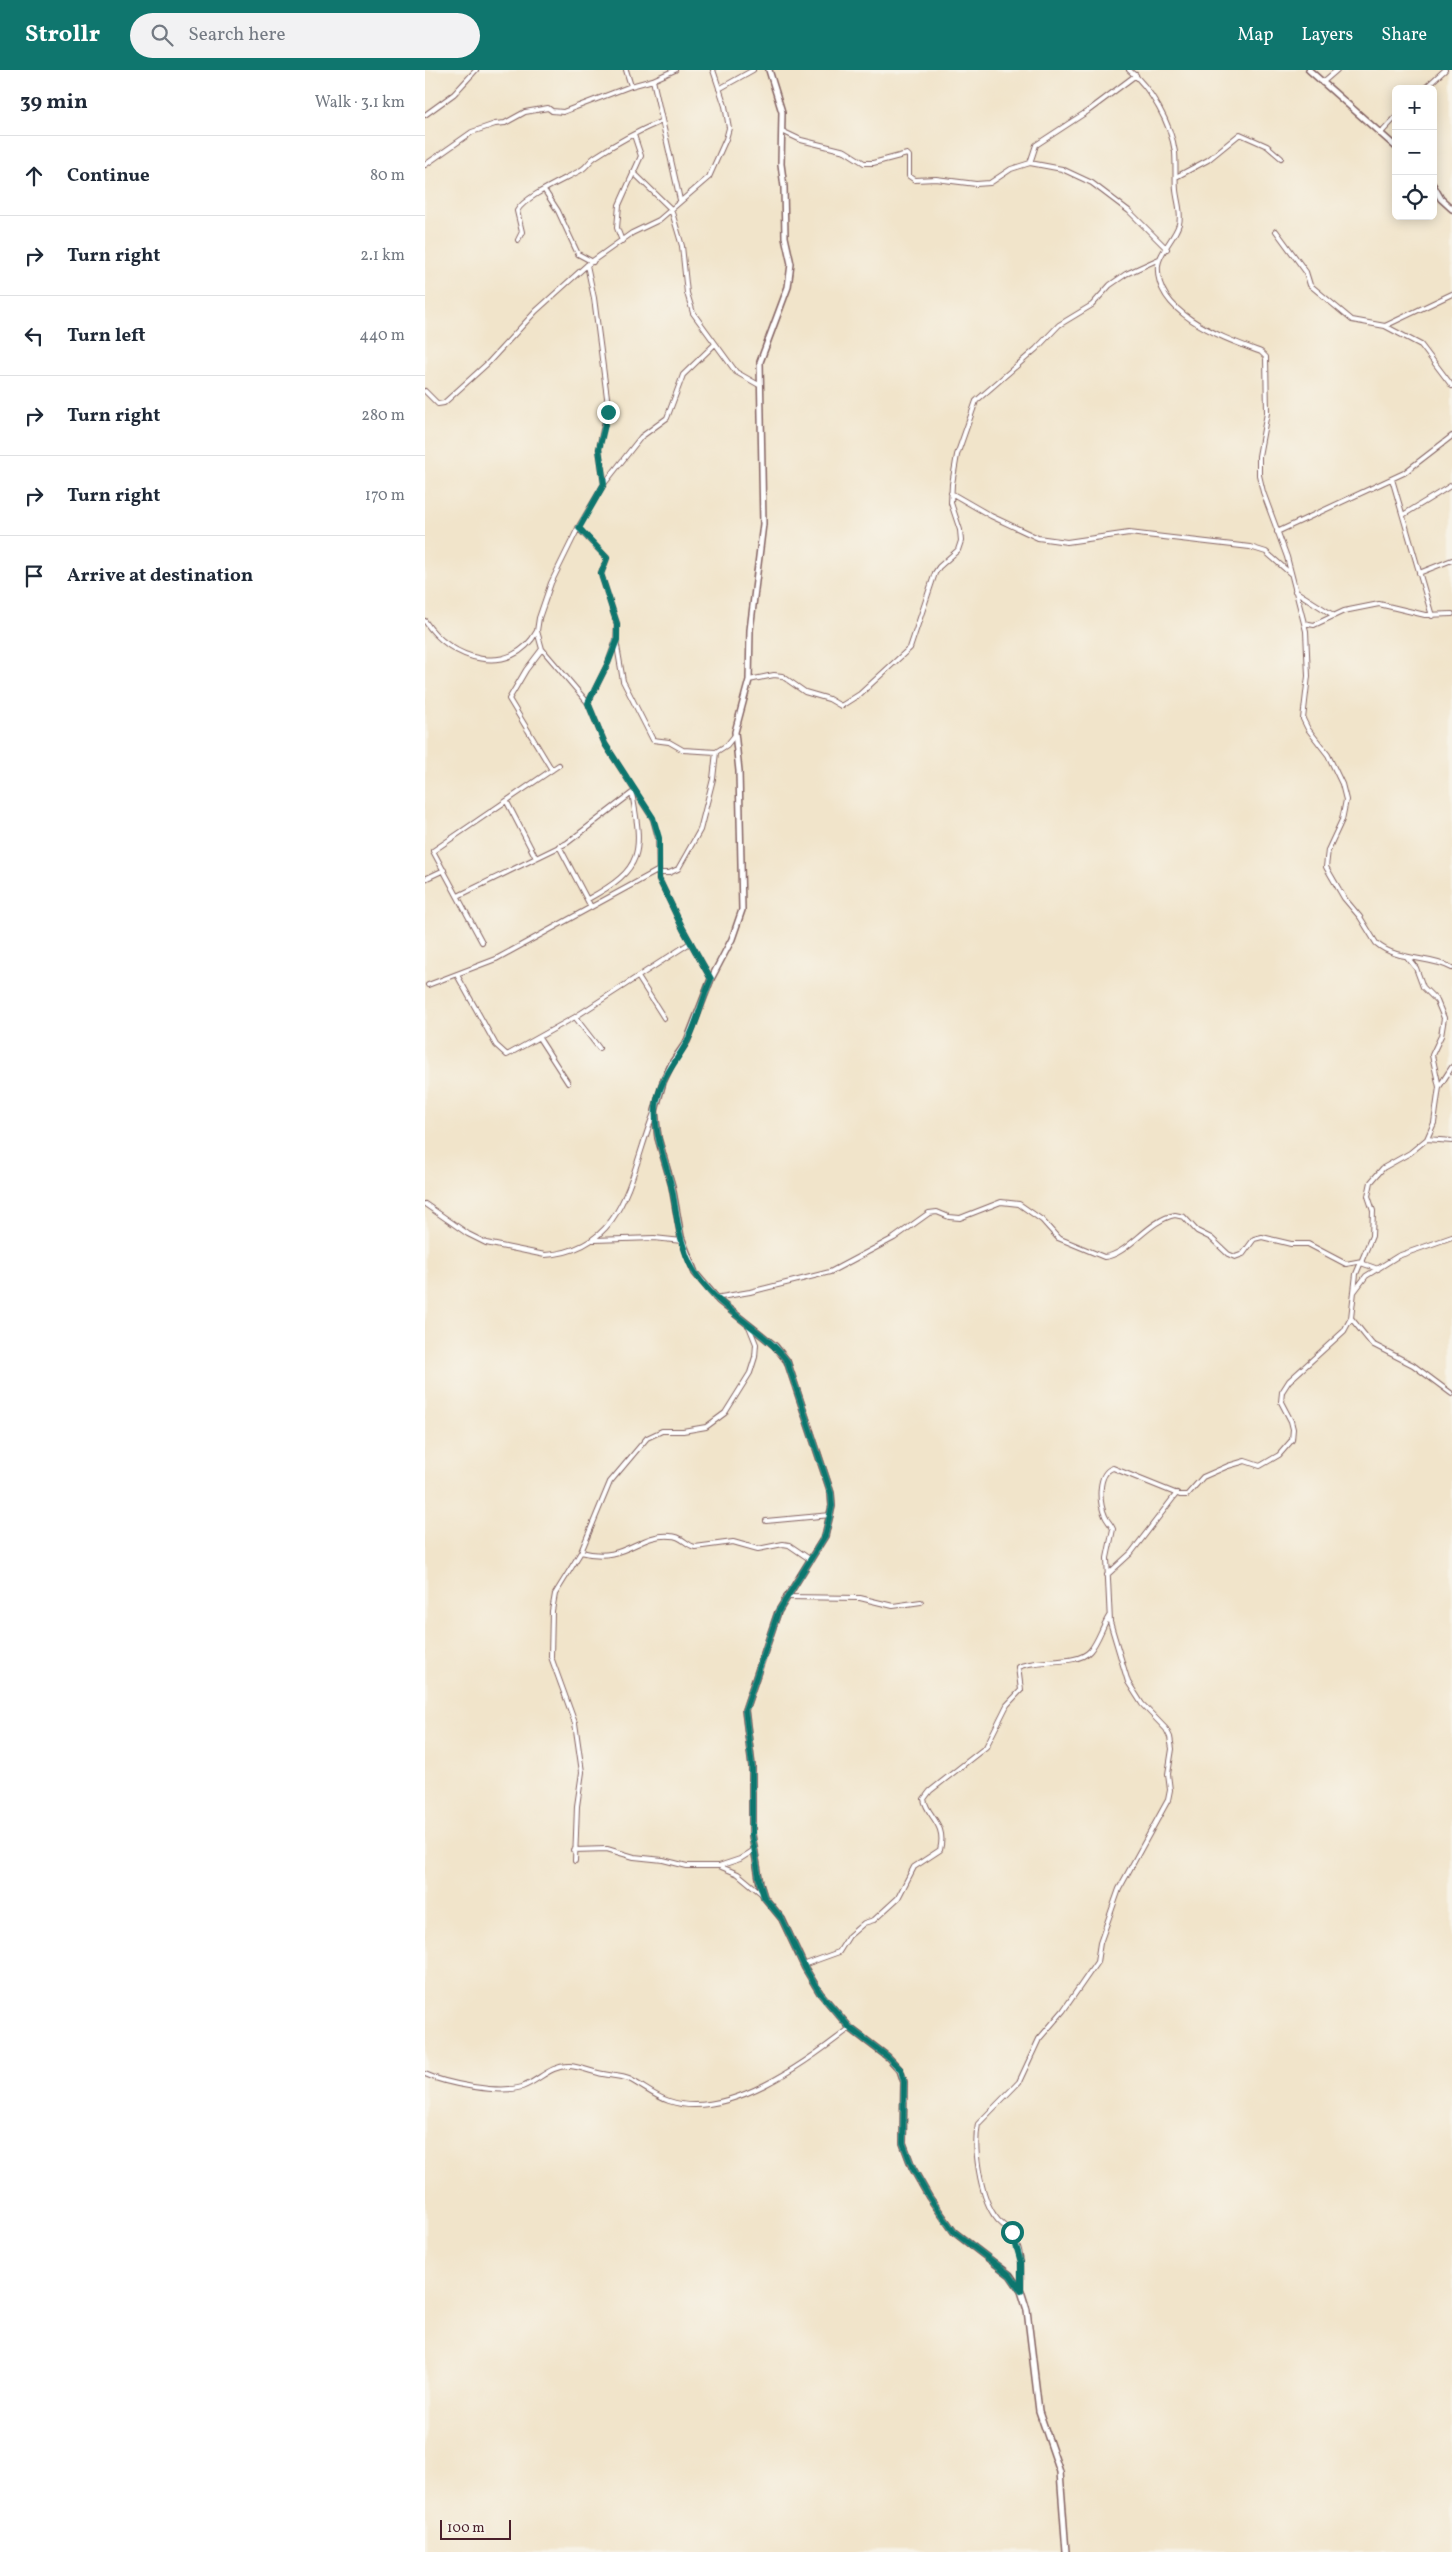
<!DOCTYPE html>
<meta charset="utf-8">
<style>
body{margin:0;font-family:Vollkorn,serif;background:#f2f2f3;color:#1f2937}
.controls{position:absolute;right:15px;top:15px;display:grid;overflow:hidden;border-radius:8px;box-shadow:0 2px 12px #0003}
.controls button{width:45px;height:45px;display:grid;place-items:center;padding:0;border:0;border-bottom:1px solid #e0e1e3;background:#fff;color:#1f2937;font:25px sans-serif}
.scale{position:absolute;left:15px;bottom:12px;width:71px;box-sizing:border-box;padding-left:5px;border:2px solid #4a1f2b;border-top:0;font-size:14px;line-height:18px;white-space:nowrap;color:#4a1f2b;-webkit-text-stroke:4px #f7f3e8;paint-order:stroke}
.stop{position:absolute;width:15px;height:15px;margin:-11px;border:4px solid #0f766e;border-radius:50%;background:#fff}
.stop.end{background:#0f766e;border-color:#fff;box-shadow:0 1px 5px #0008}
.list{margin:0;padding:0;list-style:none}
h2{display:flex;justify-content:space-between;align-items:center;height:65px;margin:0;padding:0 20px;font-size:21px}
h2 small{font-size:16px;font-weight:400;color:#747a83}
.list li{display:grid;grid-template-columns:32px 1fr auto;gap:15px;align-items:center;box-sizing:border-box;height:80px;padding:0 20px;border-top:1px solid #e0e1e3}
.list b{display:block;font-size:19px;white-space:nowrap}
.list em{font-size:16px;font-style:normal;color:#747a83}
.icon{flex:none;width:28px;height:28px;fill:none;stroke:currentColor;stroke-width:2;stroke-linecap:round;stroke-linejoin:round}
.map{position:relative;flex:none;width:1027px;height:2482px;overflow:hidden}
header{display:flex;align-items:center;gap:30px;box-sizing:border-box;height:70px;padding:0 25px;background:#0f766e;color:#fff}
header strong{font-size:24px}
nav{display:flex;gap:28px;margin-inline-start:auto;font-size:18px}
.search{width:350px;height:45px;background:#f2f2f3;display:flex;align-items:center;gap:12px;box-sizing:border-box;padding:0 18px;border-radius:28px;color:#747a83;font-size:19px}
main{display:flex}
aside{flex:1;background:#fff}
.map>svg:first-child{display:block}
</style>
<header>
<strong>Strollr</strong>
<div class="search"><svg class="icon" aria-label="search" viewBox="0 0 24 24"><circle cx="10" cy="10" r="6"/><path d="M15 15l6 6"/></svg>Search here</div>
<nav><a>Map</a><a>Layers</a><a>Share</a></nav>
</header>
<main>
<aside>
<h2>39 min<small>Walk · 3.1 km</small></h2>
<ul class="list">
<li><svg class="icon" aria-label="ahead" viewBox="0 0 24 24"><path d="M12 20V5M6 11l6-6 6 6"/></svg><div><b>Continue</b></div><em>80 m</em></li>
<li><svg class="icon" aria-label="right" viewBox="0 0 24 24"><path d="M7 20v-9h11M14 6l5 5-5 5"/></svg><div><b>Turn right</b></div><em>2.1 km</em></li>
<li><svg class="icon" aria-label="left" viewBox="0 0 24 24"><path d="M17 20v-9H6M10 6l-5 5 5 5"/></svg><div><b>Turn left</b></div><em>440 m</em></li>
<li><svg class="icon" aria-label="right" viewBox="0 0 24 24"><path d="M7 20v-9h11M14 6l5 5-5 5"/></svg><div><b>Turn right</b></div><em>280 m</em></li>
<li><svg class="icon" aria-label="right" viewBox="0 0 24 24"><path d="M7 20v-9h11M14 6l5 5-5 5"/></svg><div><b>Turn right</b></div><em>170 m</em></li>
<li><svg class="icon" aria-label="arrive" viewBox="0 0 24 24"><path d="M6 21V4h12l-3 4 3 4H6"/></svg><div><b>Arrive at destination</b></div></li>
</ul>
</aside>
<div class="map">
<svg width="1027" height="2482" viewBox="0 0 1027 2482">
<rect width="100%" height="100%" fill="#f7f3e8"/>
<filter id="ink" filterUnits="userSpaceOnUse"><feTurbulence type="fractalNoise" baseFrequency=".02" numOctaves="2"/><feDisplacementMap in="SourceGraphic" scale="10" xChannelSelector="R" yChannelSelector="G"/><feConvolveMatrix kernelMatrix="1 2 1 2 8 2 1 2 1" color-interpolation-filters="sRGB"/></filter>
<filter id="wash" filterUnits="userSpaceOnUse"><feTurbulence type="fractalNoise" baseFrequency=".0096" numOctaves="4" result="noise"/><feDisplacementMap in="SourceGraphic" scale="20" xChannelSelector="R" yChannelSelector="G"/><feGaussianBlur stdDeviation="1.12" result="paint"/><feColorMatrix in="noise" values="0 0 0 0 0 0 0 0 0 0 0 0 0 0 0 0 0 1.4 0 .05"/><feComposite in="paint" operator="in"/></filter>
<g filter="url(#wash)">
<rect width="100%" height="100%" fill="#f1e4ca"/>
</g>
<g filter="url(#ink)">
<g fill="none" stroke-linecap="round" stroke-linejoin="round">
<g stroke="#846463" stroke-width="6">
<path id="street" d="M 201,0 L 206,16
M 704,0 C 726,18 746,54 750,82 C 751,95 750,108 751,120 C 752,131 757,143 754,154 C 750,168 735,181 733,195 C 729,244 799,268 836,282 L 841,287 L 842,343 L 834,386 L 834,405 L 838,422 L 862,487 L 881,561 L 883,606 L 878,649 L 883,659 L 903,685 L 917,714 L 921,730 L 917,750 L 903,780 L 901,797 L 919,828 L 935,847 L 951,873 C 973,892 1002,885 1027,898
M 228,10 L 255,130
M 897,13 L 912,0
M 294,19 L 328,0
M 999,19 L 1020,0
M 0,45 L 29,24 L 51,0
M 357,61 L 376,70 L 420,81 L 439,93 L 448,93 L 482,84 L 484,86 L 484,106 L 490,110 L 511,109 L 551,114 L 565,113 L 586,99 L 605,93 L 637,99 L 667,113 L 704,141 L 742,179
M 955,64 L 971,47
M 605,93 L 611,75 L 663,41 L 711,5
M 0,95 L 47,62 L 70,54 L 80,53 L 100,42 L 123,38 L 127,41 L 138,42 L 206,16 L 228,10 L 250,0
M 208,102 L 246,139 L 257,176 L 262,223 L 268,243 L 311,302 L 334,315
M 751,107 L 783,90 L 815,64 L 842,76 L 856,88
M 120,121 L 133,141 L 153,184 L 168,192
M 851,161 L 881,202 L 885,215 L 927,250 L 960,256 L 996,275 L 1027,316
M 93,170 L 97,162 L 92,141 C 100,126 141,109 156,100 C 162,97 164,91 170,87 C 191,73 213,61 237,51
M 197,171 L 192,158 L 194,135 L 216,86 L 209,65
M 162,195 L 169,228 L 183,335 L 174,379 L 179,414
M 960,256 L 1027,224
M 0,321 L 13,334 L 19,333 L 63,293 L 111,241 L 162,195 L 207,163 L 234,150 L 284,107 L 301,69 L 304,58 L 300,36 L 288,0
M 967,409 L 1007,546
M 526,423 L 566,446 L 613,468 L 642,472 L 704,463 L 825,477 L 841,482 L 866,504
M 978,445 L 1027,415
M 153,458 L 182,488 L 176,504 L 192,554 L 191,570 L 183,593 L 163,633
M 852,462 L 979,403 L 1027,366
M 994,503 L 1027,490
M 870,521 L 908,545
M 0,551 C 25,590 86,609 112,561
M 879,553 L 889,555 L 919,541 L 954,534 L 1000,545 L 1027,544
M 191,570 L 198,611 L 228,670 L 244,672 L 258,680 L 291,682 L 302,675 L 310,665
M 117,579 L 101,600 L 84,629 L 127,700
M 324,610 L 349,605 L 357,606 L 380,622 L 404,629 L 416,636 L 435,624 L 485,578 L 510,503 L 514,497 L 533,480 L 536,471 L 535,460 L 526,433 L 527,414 L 532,385 L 551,331 L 611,279 L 634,255 L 667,235 L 685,215 L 701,204 L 734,189
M 82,732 L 111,788
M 134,776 L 166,837
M 233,803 L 244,803 L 253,799 L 275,760 L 288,709 L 291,682
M 0,809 L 19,800
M 33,826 L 142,773 L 207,723 C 218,782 219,799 163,829
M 57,872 L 8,781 L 134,695
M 982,887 L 991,898 L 998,917 L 1012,931 L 1019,948 L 1016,966 L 1007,985 L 1014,1017
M 32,905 L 71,975 L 82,985 L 150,947 L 265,873
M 213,907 L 239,948
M 286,909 L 258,859 L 234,809 L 233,768 L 228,749 L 180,674 L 163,633 L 117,579 L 112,561 L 114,548 L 126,513 L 153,458 L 179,414 L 216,367 L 242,348 L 258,305 L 290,274
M 3,915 L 71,889 L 234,800
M 150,947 L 174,978
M 114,968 L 143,1013
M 1002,1069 L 1027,1071
M 0,1134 L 43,1164 L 61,1173 L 120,1185 C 202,1180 205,1102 229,1043
M 169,1170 L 229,1168 L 257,1171
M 936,1193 L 953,1199
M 929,1222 L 941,1206 L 973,1186 L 1027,1167
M 290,1228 L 325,1222 L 405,1202 L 469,1168 L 504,1143 L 512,1142 L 524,1147 L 535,1148 L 576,1132 L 594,1134 L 617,1150 L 633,1168 L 679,1187 C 703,1185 723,1150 750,1145 L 759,1147 L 772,1161 L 786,1168 L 803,1184 L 810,1187 L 818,1184 L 829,1169 L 837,1167 L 866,1174 L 883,1174 L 921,1194 L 937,1191
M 926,1248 L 947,1274 L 988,1295 L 1027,1324
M 341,1451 L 406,1445
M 156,1482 C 200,1494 212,1463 246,1466 C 257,1466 261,1475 270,1477 L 308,1472 L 333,1479 L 358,1474 L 364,1475 L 386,1490
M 682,1505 L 706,1483 L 752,1423
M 361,1527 L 435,1528 L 468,1536 L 496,1532
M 149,1780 L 182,1779 L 209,1787 L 238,1790 L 262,1796 L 294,1796 L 313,1804 L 337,1824
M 150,1791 L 152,1736 L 157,1702 L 150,1653 L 126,1587 L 127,1541 L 130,1524 L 156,1482 L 185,1412 L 222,1368 L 237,1361 L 258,1361 L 281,1357 L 300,1343 L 325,1303 L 330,1287 L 331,1274 L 323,1254
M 294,1796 L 315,1789 L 329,1780
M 378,1895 L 414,1882 L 424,1866 L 439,1853 L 449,1850 L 473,1828 L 489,1797 L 515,1780 C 522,1753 502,1747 499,1729 L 505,1721 L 561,1677 L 582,1635 L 596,1620 L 593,1597 C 612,1588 652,1596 665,1581 C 673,1572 677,1557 684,1546
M 0,2004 C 22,2014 74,2024 97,2017 C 114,2011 125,1995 145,1996 C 156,1997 167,2002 178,2004 C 187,2006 196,2006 204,2009 C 218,2016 229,2026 244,2031 C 302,2051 382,1992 425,1958
M 596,2221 C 596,2205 598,2189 592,2174 C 586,2156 577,2158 569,2145 C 555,2124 548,2078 553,2054 L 594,2012 L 614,1969 L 638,1941 L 672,1892 L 675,1873 L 694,1819 L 743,1730 L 745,1720 L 743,1704 L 747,1679 L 745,1667 L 741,1659 L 717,1634 L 703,1612 L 685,1552 L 682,1488 L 688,1459 C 686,1454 682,1451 680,1446 C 674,1433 672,1403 688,1398 L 755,1425 L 762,1425 L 778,1407 L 803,1396 L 820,1391 L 835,1396 L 854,1385 L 867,1370 L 868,1359 L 866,1351 L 856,1332 L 857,1322 L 864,1311 L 919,1261 L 926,1248 L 931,1204 L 947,1166 L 948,1141 L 943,1126 L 946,1112 L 958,1098 L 985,1083 L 1002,1069 L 1009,1053 L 1014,1017 L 1027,997"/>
</g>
<g stroke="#846463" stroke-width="8">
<path id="secondary" d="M 344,0 L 357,42 L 356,94 L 359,117 L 360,167 L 366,194 L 363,217 L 335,292 L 338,454 L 325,560 L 324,610 L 310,662 L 314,701 L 317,840 L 307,869 L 286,909 L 262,971 L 247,993 L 238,1012 L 230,1041 L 233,1068 L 247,1116 L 256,1167 L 270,1203 L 294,1231 L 350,1276 L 362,1291 L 406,1423 L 407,1436 L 400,1466 L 353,1542 L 320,1640 L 327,1696 L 327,1765 L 335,1814 L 339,1827 L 357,1849 L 380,1898 L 395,1923 L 425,1958 L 463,1987 L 475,2000 L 479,2012 L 478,2073 L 487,2097 L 504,2127 L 529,2162 L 585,2205 L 596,2221 L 602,2240 L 614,2341 L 635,2402 L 641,2482
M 884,0 L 971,77
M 1008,115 L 1016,129 L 1027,139"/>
</g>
<use href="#street" stroke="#fff" stroke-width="4"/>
<use href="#secondary" stroke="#fff" stroke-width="5"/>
</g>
</g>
<g fill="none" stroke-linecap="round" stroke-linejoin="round" filter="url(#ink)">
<path stroke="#0f766e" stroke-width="6" d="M 183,342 L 174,379 L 179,414 L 154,458 L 182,488 L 176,504 L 192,554 L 192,570 L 183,593 L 163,633 L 180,674 L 228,748 L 234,768 L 234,809 L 258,859 L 286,909 C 277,929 273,951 263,970 C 253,990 237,1006 232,1030 C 226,1060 241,1090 247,1119 C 251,1138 252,1159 259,1178 C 263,1193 271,1206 281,1217 C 305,1246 340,1261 362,1291 L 406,1423 L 407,1436 L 400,1466 L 353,1542 L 320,1640 L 327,1696 L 327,1765 L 335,1814 L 339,1827 L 357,1849 L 380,1898 L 395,1923 L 425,1958 L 463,1987 L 476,2000 L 479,2012 L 478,2073 L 487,2097 L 504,2127 L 529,2162 L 585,2205 L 596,2221 L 596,2192 L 587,2162"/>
</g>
</svg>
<div class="controls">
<button>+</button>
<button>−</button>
<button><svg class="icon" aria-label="locate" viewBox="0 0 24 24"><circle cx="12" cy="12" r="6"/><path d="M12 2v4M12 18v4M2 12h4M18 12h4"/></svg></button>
</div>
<div class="scale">100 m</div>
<div class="stop" style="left:587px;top:2162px"></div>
<div class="stop end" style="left:183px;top:342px"></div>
</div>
</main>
